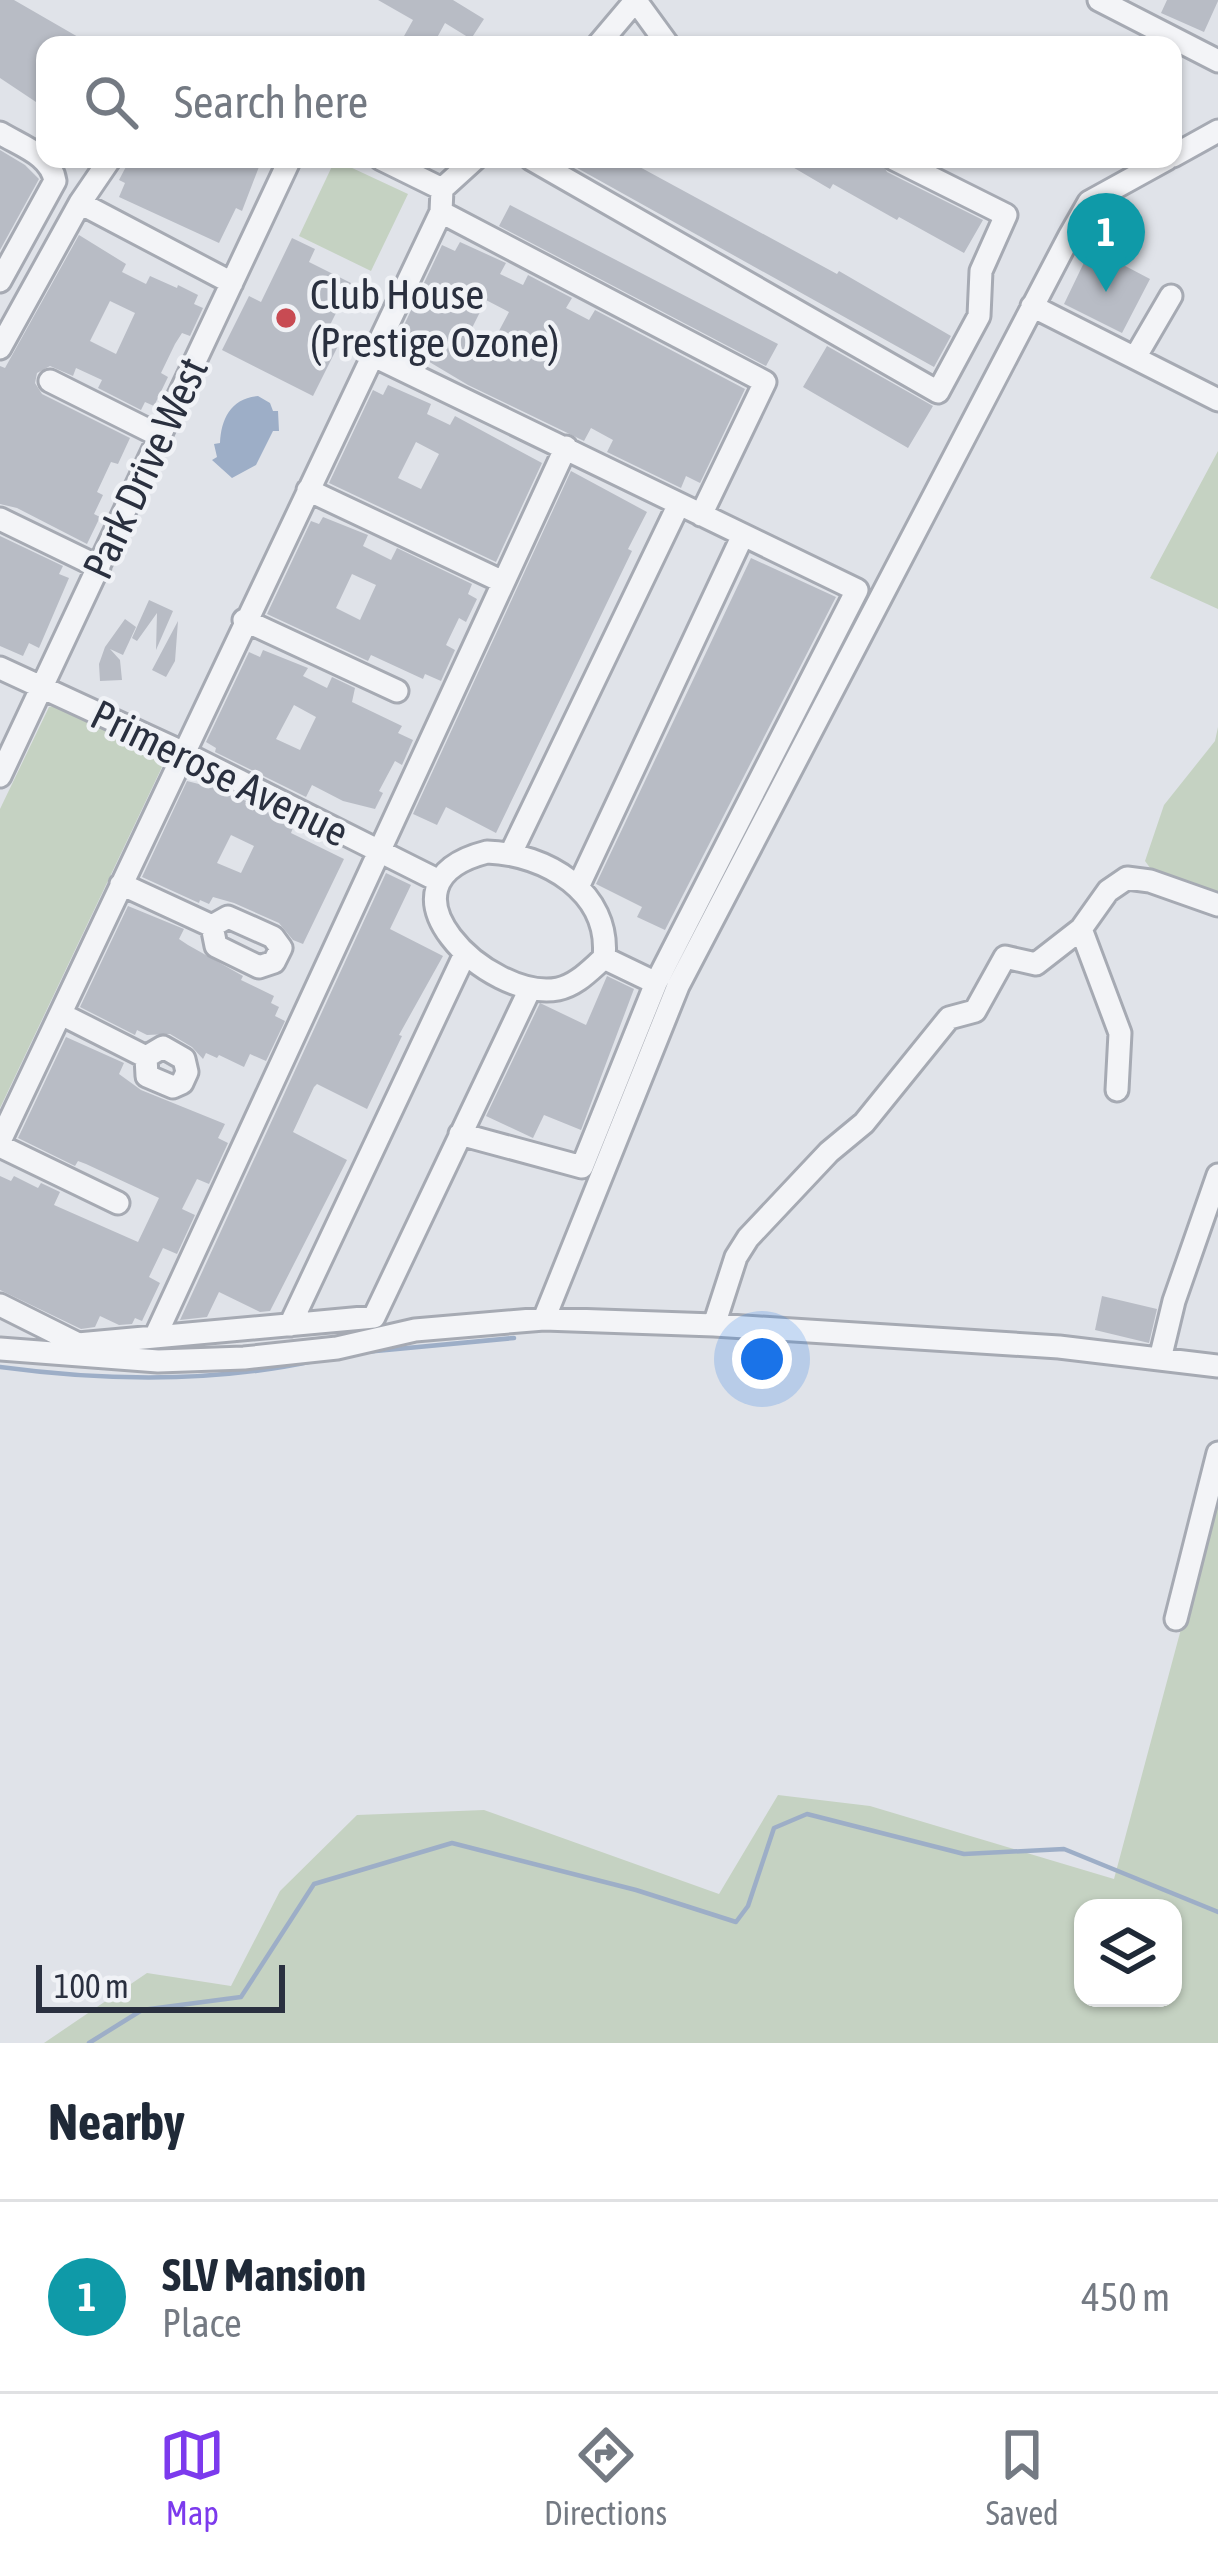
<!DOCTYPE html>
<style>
body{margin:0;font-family:"Asap Condensed",sans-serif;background:#f6f6f7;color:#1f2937}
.controls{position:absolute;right:36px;bottom:36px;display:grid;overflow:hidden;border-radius:24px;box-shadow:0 3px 9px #0004}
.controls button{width:108px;height:108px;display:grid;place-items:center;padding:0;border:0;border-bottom:3px solid #e0e1e3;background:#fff;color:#1f2937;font:60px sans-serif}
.scale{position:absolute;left:36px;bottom:30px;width:249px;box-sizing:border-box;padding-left:12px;border:6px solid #2a303f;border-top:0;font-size:33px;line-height:42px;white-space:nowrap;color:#2a303f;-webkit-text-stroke:9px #f0f2f6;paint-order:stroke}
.you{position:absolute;left:762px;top:1359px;width:42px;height:42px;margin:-30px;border:9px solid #fff;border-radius:50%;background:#1a73e8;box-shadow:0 0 0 18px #1a73e833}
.badge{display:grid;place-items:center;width:78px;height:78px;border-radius:50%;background:#7c3aed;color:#fff;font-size:39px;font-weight:700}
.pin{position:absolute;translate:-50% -99px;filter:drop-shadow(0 3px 6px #0008)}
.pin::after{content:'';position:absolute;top:63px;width:42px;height:36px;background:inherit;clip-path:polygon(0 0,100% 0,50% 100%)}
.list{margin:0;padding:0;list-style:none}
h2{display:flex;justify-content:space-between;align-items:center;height:156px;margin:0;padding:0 48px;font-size:51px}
h2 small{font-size:39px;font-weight:400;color:#747a83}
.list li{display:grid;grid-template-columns:78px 1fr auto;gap:36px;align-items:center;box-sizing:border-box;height:192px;padding:0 48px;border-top:3px solid #e0e1e3}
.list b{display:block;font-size:45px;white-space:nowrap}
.list p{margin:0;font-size:39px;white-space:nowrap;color:#747a83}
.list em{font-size:39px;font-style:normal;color:#747a83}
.icon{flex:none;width:66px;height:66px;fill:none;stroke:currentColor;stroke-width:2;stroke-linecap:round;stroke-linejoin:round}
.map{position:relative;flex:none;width:1218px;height:2043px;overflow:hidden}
.search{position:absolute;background:#fff;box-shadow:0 3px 9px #0004;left:36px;right:36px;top:36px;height:132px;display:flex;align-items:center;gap:30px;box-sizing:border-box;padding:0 42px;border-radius:24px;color:#747a83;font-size:45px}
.sheet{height:348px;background:#fff}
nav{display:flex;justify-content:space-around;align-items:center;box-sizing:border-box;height:168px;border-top:3px solid #e0e1e3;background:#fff;font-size:33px;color:#747a83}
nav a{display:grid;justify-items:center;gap:6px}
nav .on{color:#7c3aed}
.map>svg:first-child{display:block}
</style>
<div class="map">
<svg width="1218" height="2043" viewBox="0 0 1218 2043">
<rect width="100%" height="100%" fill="#e0e3e9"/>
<path fill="#c5d2c2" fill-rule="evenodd" d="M 335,160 L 408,194 L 371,271 L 299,236 Z
M 1218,451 L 1218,609 L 1150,578 Z
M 56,705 L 156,752 L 162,767 L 0,1108 L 0,809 L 49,707 Z
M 1218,727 L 1218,892 L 1156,876 L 1145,861 L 1164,805 L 1215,741 Z
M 1218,1491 L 1218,2043 L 44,2043 L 147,1973 L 231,1986 L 280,1891 L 357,1815 L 484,1810 L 719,1894 L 778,1795 L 870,1806 L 1114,1879 ZM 1083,1908 L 1173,1908 L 1173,1998 L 1083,1998 Z"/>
<path fill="#9daec7" d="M 258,396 L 270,403 L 273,411 L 278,411 L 279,431 L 273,431 L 256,465 L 232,478 L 212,460 L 217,457 L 214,444 L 220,443 C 221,419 231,398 258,396 Z"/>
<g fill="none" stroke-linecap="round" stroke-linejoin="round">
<path stroke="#9daec7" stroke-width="4.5" d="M 365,1352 L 514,1338
M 0,1367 C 104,1381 215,1383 318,1360
M 89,2043 L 142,2010 L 241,1997 L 314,1884 L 452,1843 L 636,1890 L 736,1922 L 748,1906 L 774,1828 L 807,1814 L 964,1854 L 1064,1849 L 1218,1912"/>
</g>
<path fill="#b8bcc5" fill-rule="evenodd" d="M 0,0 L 14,0 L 92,45 L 45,45 L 45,108 L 0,78 Z
M 378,0 L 453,0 L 484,19 L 471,39 L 445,23 L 433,45 L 399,45 L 413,20 Z
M 1167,0 L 1218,0 L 1218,1 L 1204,32 L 1161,13 Z
M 0,150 L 25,165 L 39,179 L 0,250 Z
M 130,159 L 262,159 L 242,211 L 236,208 L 219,243 L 119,197 L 125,183 L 119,180 Z
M 561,159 L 625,159 L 837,274 L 839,271 L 951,336 L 934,367 Z
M 779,159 L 879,159 L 887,172 L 983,220 L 964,253 L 899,217 L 897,220 L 833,184 L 830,189 Z
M 510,205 L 778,344 L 766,366 L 499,226 Z
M 79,235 L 126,264 L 122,272 L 146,284 L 150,276 L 177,288 L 178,285 L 198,295 L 194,304 L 203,308 L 190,336 L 182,333 L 175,344 L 161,373 L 168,377 L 154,406 L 145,402 L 141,410 L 98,388 L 102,380 L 76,368 L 73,376 L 50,366 L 37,373 L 35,383 L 42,394 L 130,438 L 118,464 L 111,462 L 97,492 L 103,495 L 94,514 L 100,517 L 87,544 L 17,508 L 0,504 L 0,366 L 5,368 ZM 110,301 L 135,313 L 116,354 L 90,341 Z
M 292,238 L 315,249 L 309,262 L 351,283 L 326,333 L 341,340 L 313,396 L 222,350 L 249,296 L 261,302 Z
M 460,242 L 506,263 L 500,274 L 523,285 L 528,275 L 572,298 L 566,308 L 589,320 L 595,310 L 745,389 L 700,483 L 686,476 L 681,488 L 607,452 L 613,440 L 591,428 L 584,441 L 468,385 L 396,342 L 442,245 L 455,251 ZM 486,300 L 509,312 L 491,346 L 469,334 Z
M 1091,248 L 1150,279 L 1122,333 L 1064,304 Z
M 827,346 L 933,406 L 908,448 L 803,387 Z
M 388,385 L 431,404 L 427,414 L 450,425 L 455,416 L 542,463 L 496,562 L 329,483 L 373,390 L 383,395 ZM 416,442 L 439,454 L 421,489 L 398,478 Z
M 571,471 L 647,512 L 628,549 L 632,551 L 496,833 L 446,807 L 437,825 L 413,814 Z
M 323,517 L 368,535 L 363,546 L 391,560 L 397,548 L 472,584 L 468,594 L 477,599 L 466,622 L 459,618 L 446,645 L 455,650 L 441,681 L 425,674 L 423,679 L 371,655 L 368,661 L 267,614 L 311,521 L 319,524 ZM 352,574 L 376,585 L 360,620 L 336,608 Z
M 0,536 L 63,566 L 59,574 L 69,578 L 39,648 L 29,643 L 23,656 L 0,646 Z
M 751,558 L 836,597 L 665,930 L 637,917 L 642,907 L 596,884 Z
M 149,600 L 173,611 L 156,650 L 157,613 L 137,641 L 132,638 Z
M 125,619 L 136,627 L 123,655 L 110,649 L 120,660 L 122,680 L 100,681 L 99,664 L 105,647 Z
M 178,621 L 175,661 L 166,677 L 152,670 Z
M 263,650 L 308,668 L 303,676 L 327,688 L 332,677 L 355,688 L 352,702 L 402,726 L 398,733 L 413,740 L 402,765 L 395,761 L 379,791 L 383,793 L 375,809 L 343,801 L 312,785 L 306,797 L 215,752 L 216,748 L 206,742 L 249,652 L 260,657 ZM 294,705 L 316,717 L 300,750 L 276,739 Z
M 187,781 L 226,791 L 294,825 L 291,833 L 344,859 L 303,944 L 293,940 L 279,923 L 234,903 L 213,897 L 209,904 L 200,900 L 199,903 L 142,877 ZM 231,835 L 254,846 L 241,873 L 217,863 Z
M 386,873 L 411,885 L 390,929 L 443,956 L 399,1035 L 402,1036 L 367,1109 L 317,1084 L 314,1087 L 293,1132 L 347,1160 L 270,1311 L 260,1312 L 219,1292 L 207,1317 L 180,1320 Z
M 128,906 L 184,929 L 179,939 L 188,945 L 243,976 L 241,980 L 274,996 L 271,1003 L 279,1007 L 275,1016 L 285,1021 L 266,1061 L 250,1054 L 244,1067 L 219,1055 L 217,1058 L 206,1053 L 203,1059 L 192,1047 L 170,1034 L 147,1035 L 137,1030 L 135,1035 L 80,1007 Z
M 607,976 L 634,989 L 581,1130 L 544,1115 L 533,1138 L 486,1116 L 540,1003 L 586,1025 Z
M 66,1037 L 124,1063 L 119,1074 L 141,1090 L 225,1124 L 218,1138 L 228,1143 L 209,1184 L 197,1179 L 182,1209 L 195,1215 L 177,1254 L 163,1248 L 149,1277 L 160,1283 L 142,1321 L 135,1318 L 132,1324 L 119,1325 L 100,1316 L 95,1327 L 81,1329 L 0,1290 L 0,1176 L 11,1181 L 14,1176 L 38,1188 L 41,1183 L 60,1192 L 54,1205 L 138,1242 L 159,1198 L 86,1164 L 78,1161 L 75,1166 L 18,1138 Z
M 1102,1296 L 1157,1309 L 1149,1343 L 1095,1330 Z"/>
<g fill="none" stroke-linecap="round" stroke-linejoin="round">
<g stroke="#a6aab3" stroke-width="27">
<path id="minor" d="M 1099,0 L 1218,61
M 636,1 L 668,45
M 598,45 L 636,0
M 0,133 C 21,146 51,155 55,181 L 0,281
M 1173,156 L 1218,131
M 381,159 L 442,189
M 531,159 L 938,392 L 979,316 L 981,271 L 1006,215 L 894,159
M 80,203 L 232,283
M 441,212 L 765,382 L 701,515
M 1032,306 L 1218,400
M 0,348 L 80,203 L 110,159
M 372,355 L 857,590 L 656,983 L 604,958
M 1136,356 L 1171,296
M 50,381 L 160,436
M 308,490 L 503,582
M 0,519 L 99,567
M 244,620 L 397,691
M 0,668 L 182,752 L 439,881
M 0,776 L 290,159
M 487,852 C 546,854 611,892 604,958 C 590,970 577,985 558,989 C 489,1002 365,883 487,852 Z
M 511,853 L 679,504
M 121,884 L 212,926 L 228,917 L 273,937 L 281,948 L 274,962 L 259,967 L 216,946 L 212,926
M 578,887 L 743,535
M 1081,929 L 1120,1033 L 1117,1090
M 61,1014 L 146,1057 L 163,1047 L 184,1059 L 187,1072 L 182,1083 L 173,1087 L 147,1076 L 146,1057
M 460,1134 L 582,1167 L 656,983
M 0,1141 L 441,212 L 442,189 L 475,159
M 0,1146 L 118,1203
M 0,1305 L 78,1344 L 374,1317 L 530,989
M 544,1319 L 678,986 L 1069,237 L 1089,202 L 1167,159
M 290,1325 L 464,956
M 714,1325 L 736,1257 L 748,1238 L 829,1152 L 864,1123 L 949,1018 L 975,1011 L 1005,957 L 1036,964 L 1081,929 L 1108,891 L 1127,878 L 1150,881 L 1218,905
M 155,1337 L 566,447
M 0,1349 L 158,1361 L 244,1358 L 337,1348 L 415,1330 L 544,1319 L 714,1325 L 1059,1347 L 1218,1366
M 1160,1359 L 1174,1301 L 1218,1175
M 1176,1619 L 1218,1453"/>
</g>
<use href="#minor" stroke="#f3f4f7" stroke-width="21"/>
</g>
<circle fill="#c84b53" stroke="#f0f2f6" stroke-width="4.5" cx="286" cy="318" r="12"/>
<g text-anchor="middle" stroke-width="9" stroke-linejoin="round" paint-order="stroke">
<g font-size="42" fill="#2a303f" stroke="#f0f2f6" text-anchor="start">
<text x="310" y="309">Club House<tspan x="310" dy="48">(Prestige Ozone)</tspan></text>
</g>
<g font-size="42" fill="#2a303f" stroke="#f0f2f6">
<text transform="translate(145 468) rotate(-65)" y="15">Park Drive West</text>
<text transform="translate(220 773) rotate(26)" y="15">Primerose Avenue</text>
</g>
</g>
</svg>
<div class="controls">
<button><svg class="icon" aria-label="layers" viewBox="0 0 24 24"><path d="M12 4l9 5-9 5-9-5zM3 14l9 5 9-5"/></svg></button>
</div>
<div class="scale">100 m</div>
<div class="you"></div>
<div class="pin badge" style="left:1106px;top:292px;background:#0f9aa8">1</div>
<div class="search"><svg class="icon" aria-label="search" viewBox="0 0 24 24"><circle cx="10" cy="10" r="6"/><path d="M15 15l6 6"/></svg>Search here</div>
</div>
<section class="sheet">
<h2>Nearby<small></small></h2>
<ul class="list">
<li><span class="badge" style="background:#0f9aa8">1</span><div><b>SLV Mansion</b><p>Place</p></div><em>450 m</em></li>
</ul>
</section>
<nav>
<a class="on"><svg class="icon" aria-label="map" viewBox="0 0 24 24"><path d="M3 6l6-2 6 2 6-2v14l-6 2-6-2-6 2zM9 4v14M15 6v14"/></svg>Map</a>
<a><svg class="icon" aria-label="directions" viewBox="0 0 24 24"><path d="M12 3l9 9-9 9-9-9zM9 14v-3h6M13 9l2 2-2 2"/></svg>Directions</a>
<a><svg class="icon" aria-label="saved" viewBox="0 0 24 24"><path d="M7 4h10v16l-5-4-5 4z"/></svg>Saved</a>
</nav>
